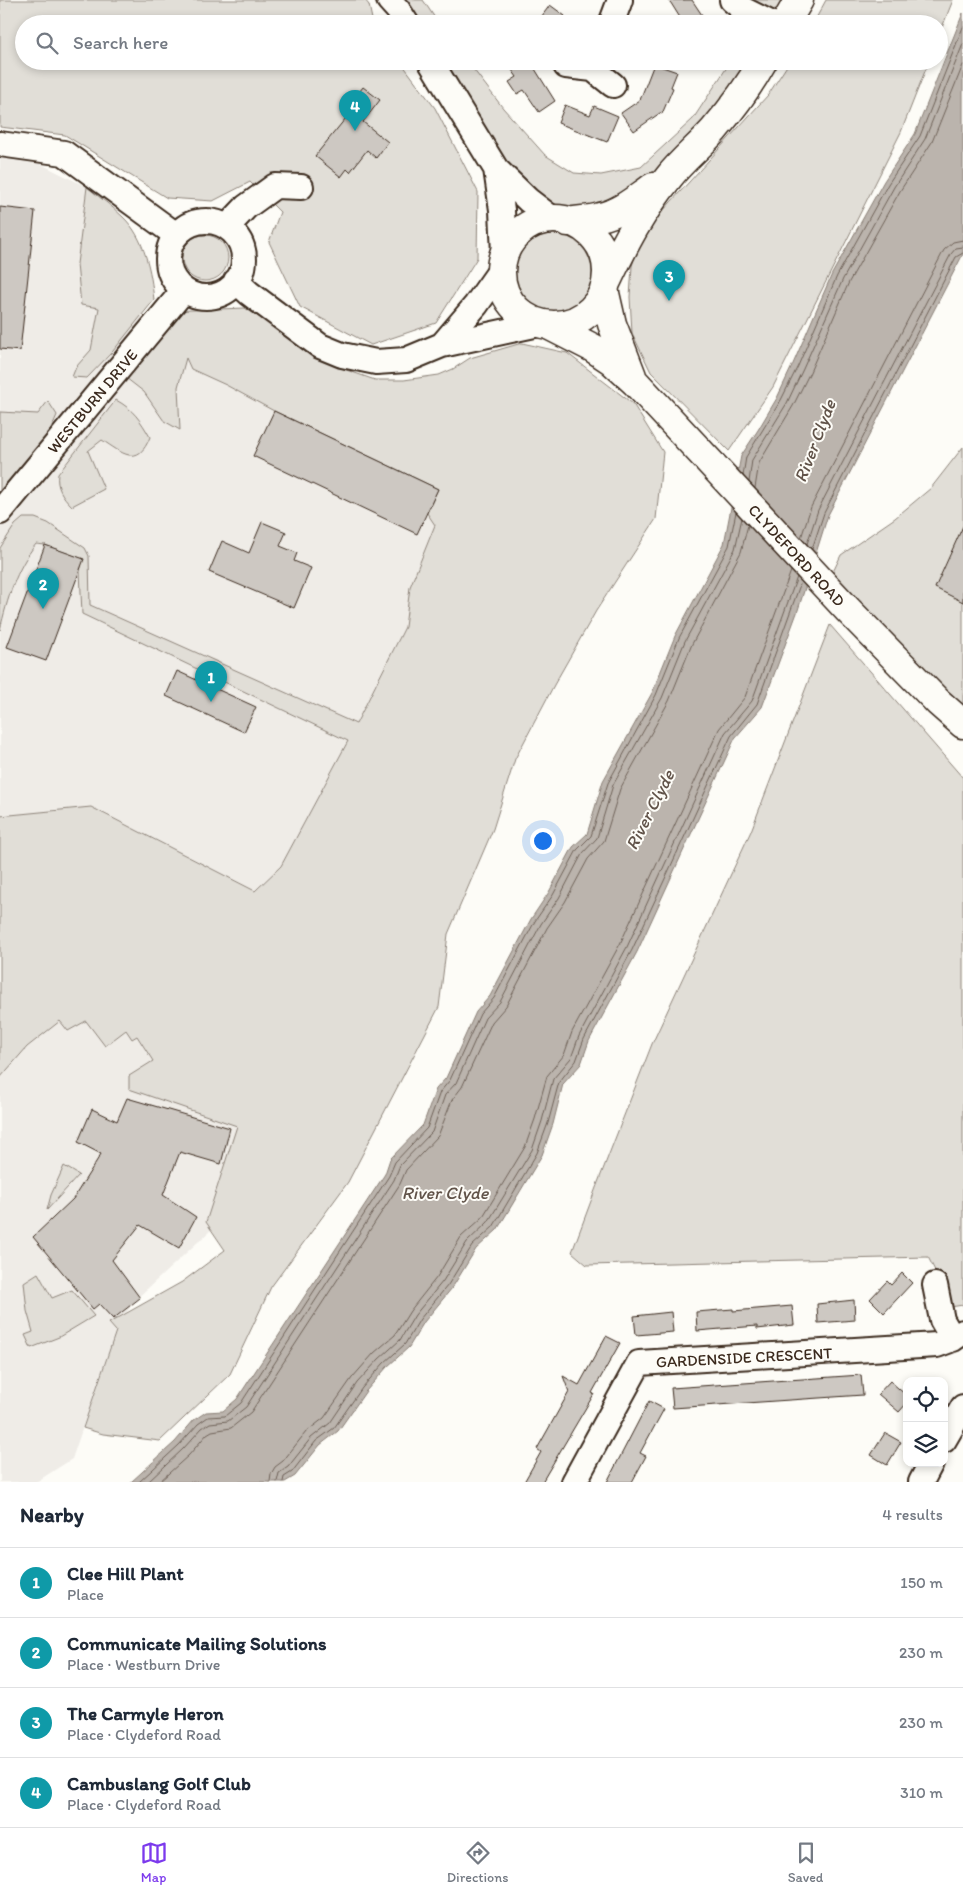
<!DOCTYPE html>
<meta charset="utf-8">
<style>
body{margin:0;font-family:Itim,sans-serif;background:#f6f6f7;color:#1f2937}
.controls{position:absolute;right:15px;bottom:15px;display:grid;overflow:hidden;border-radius:10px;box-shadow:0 2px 8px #0003}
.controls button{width:45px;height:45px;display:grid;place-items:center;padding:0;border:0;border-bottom:1px solid #e0e1e3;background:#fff;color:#1f2937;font:25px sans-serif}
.you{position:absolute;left:542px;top:840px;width:18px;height:18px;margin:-12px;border:4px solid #fff;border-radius:50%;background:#1a73e8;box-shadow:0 0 0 8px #1a73e833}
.badge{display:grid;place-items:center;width:32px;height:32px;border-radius:50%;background:#7c3aed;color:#fff;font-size:16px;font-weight:700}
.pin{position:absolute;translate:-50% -41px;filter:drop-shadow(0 1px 2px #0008)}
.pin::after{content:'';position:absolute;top:26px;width:18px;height:15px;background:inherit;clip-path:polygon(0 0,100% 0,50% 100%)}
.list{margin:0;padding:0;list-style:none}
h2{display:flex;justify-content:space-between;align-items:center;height:65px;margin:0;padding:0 20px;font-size:21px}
h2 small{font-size:16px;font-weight:400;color:#747a83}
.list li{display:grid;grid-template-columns:32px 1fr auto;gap:15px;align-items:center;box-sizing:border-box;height:70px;padding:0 20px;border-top:1px solid #e0e1e3}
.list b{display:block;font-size:19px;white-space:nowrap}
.list p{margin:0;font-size:16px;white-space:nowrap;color:#747a83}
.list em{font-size:16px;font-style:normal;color:#747a83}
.icon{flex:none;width:28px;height:28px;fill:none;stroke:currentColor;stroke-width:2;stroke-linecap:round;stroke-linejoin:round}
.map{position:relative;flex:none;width:963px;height:1482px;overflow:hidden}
.search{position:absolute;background:#fff;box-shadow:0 2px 8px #0003;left:15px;right:15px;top:15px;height:55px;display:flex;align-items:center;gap:12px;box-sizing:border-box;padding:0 18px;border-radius:28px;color:#747a83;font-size:19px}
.sheet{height:345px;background:#fff}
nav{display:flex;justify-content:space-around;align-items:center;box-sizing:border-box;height:70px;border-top:1px solid #e0e1e3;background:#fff;font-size:14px;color:#747a83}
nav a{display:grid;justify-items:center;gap:2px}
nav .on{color:#7c3aed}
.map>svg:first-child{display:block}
</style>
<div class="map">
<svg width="963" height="1482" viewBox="0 0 963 1482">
<rect width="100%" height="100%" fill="#fdfcf7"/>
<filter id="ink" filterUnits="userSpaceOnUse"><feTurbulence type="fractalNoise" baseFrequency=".02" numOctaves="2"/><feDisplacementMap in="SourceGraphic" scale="10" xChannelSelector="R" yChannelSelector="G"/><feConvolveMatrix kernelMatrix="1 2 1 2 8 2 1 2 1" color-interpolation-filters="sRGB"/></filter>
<g filter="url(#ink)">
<path fill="#efece7" d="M 0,157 L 35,161 L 87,187 L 77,264 L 81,305 L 189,325 L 468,500 L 348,741 L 281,866 L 255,891 L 91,807 L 0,816 Z
M 0,905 L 308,1048 L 224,1218 L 134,1301 L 116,1330 L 72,1459 L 36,1482 L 0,1482 Z"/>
<path fill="#e1ded7" stroke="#8e847a" d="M 0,0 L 365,0 L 369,5 L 373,24 L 24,24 L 24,61 L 400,61 L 435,108 L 478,192 L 477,258 L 436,323 L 371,345 L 300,307 L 269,242 L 280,212 L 250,182 L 213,201 L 167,198 L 65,135 L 0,127 Z
M 400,0 L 423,0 L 439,24 L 416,24 Z
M 746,0 L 788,0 C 771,17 765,9 746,0 Z
M 826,0 L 953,0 L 939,35 L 939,24 L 813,24 Z
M 442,61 L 467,61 L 503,108 L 545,155 L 574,173 L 601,175 L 641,167 L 693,119 L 731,61 L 746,61 L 718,109 L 663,166 L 623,199 L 569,212 L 541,198 L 518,180 Z
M 790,61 L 929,61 L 901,132 L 773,387 L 729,451 L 651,372 L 632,333 L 630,297 L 632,266 L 641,235 L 768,95 Z
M 87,187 C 99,197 112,206 123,217 C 145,238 151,272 154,300 L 113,351 L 87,378 L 72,377 L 76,367 L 91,350 L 99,308 L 81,305 L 77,264 Z
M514 273a39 39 0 1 1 78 0a39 39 0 1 1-78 0Z
M182 258a23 23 0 1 1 46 0a23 23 0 1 1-46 0Z
M 245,308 L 332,365 L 375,380 L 404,380 L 439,375 L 453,369 L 470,358 L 522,343 L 567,353 L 633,404 L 663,452 L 656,519 L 596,611 L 554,685 L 515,759 L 493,829 L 448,934 L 439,1007 L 348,1182 L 271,1287 L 230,1374 L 160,1441 L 103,1434 L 83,1428 L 116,1331 L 109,1323 L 182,1282 L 225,1250 L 206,1222 L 237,1126 L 129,1089 L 129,1076 L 153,1061 L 137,1036 L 132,1039 L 126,1030 L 105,1046 L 86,1021 L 68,1031 L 60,1021 L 27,1047 L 0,1078 L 0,816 L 91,807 L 255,891 L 281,866 L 348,741 L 82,614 L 80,571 L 83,559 L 45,545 L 36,544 C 16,569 7,600 0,630 L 0,548 L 15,525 L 23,518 L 35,518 L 48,523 L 85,548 L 89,556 L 90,605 L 356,724 L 405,627 L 410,587 L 435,525 L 427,513 L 438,489 L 274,411 L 226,385 L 191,369 L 186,358 L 178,387 L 180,430 L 164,421 L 144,392 L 117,371 L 167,311 Z
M 116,400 C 133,409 141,421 150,437 C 138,468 122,453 102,440 L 88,451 L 104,489 L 72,506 C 62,496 56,487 58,474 Z
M 48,401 L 57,415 L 46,441 L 16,473 L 0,496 L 0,412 L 38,414 Z
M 963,447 L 963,717 L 833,579 L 833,572 L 841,555 L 895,518 L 931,488 Z
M 830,625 L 963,778 L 963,1305 L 950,1307 L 947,1294 L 928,1257 L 587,1265 L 572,1252 L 597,1185 L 652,1044 L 751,831 Z
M 64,1166 L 79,1175 L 47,1210 L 51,1195 Z
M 38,1273 L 52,1298 L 72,1290 L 94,1316 L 59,1337 L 31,1348 L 25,1335 L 33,1332 L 27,1311 L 24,1282 Z"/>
<path fill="#bbb4ad" stroke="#887d74" d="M 963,13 L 963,254 L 828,515 L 798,610 L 762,707 L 735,738 L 637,952 L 589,1041 L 581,1064 L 563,1084 L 553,1124 L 542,1155 L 497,1230 L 476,1249 L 452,1288 L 424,1322 L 409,1347 L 387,1367 L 366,1391 L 338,1431 L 320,1445 L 295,1476 L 285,1482 L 131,1482 L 175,1442 L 194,1420 L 206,1412 L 223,1411 L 237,1399 L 385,1174 L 390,1159 L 423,1125 L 436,1089 L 446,1078 L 476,1012 L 490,996 L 531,919 L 549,892 L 573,847 L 587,834 L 603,781 L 652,693 L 675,636 L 724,544 L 741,456 L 758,430 L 777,398 L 793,364 L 832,274 L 884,181 L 915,134 Z"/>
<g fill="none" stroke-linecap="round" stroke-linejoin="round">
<path stroke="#6e6157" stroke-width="1" d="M 743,476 L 746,457 L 781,400 L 798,366 L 837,276 L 888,184 L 920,136 L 963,27
M 749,482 L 752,460 L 787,403 L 803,369 L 843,279 L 894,187 L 925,139 L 963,44
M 755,488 L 759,463 L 793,406 L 810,372 L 849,282 L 900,191 L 932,142 L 963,65
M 801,538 L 811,507 L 944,250 L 953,242 L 963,240
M 807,544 L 818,510 L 951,254 L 956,248 L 963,247
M 812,549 L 824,513 L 956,257 L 963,253
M 139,1482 L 179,1445 L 198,1424 L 208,1417 L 225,1416 L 241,1403 L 389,1176 L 395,1162 L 427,1128 L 440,1092 L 450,1080 L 480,1014 L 494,998 L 535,921 L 553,895 L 577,850 L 591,836 L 608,783 L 656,695 L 679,638 L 729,546 L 736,512
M 148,1482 L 183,1449 L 202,1428 L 210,1423 L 228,1421 L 246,1407 L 394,1180 L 400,1165 L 432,1132 L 445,1095 L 456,1083 L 485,1018 L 500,1002 L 541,924 L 559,898 L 582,854 L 597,838 L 613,785 L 662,698 L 685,641 L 735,549 L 742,518
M 159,1482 L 189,1455 L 207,1434 L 212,1431 L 231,1428 L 251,1412 L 400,1184 L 406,1170 L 438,1136 L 452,1100 L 462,1087 L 492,1022 L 506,1006 L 547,928 L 565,902 L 588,859 L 604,841 L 620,789 L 669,701 L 692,644 L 741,552 L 748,525
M 270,1482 L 271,1474 L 275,1467 L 283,1461 L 306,1432 L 324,1418 L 352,1378 L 374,1353 L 395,1335 L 410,1311 L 437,1277 L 461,1237 L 482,1218 L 525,1147 L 535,1119 L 547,1076 L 564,1055 L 572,1032 L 620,944 L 719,729 L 745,697 L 791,571
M 277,1482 L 279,1473 L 288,1467 L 311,1438 L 330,1423 L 357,1383 L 379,1359 L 400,1340 L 415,1315 L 443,1281 L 467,1242 L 488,1222 L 532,1150 L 542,1121 L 553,1079 L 571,1058 L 579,1036 L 627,947 L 725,733 L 752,701 L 797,577
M 283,1482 L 284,1477 L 292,1472 L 316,1441 L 334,1428 L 362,1388 L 384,1363 L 405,1344 L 420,1319 L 448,1285 L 472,1246 L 493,1227 L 537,1153 L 548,1123 L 559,1082 L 576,1061 L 584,1039 L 632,950 L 731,736 L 757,704 L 801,582"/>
</g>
<path fill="#cdc8c2" stroke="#3b2a1e" d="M 669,0 L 692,0 L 708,24 L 684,24 Z
M 550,5 L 565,16 L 560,24 L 536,24 Z
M 527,61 L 530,61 L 555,101 L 539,112 L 524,90 L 517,94 L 509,82 L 517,77 L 512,70 Z
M 654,64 L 677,72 L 671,87 L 673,88 L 662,114 L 660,113 L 634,131 L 621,113 L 640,100 Z
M 363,87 L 380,100 L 363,122 L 388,142 L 376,158 L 367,150 L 350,172 L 347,169 L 341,177 L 315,156 L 350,113 L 346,109 Z
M 565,105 L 590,115 L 594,106 L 618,116 L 607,142 L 558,123 Z
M 0,207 L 35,211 L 20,351 L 0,349 Z
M 274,411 L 438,489 L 417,534 L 253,456 Z
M 262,522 L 286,532 L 280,546 L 297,553 L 294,561 L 311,568 L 294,608 L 209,572 L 222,541 L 249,553 Z
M 963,526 L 963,602 L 935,588 Z
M 45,545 L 84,559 L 46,661 L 7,647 Z
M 177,671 L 256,707 L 244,732 L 166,696 Z
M 127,1098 L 230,1128 L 221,1164 L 180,1152 L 163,1195 L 196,1217 L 179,1248 L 140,1225 L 112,1260 L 140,1298 L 113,1319 L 99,1304 L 93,1309 L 33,1237 L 73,1199 L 101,1154 L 78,1142 L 92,1109 L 117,1121 Z
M 902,1273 L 912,1283 L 884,1313 L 870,1299 L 887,1281 L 891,1285 Z
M 854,1300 L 855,1320 L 818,1323 L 817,1304 Z
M 792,1306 L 794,1325 L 757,1329 L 757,1326 L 697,1331 L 696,1312 L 733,1309 L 733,1311 Z
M 671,1312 L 673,1332 L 636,1335 L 634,1316 Z
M 606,1336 L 620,1343 L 592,1393 L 594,1394 L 542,1482 L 524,1482 L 541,1452 L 537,1449 L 569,1392 L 563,1376 L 579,1385 Z
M 861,1375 L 863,1395 L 673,1408 L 671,1388 Z
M 890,1381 L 907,1396 L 907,1403 L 899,1412 L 878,1394 Z
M 649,1401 L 664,1409 L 640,1453 L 646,1456 L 632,1482 L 607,1482 Z
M 885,1433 L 901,1442 L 887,1465 L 871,1455 Z"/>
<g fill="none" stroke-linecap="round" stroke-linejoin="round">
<g stroke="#3b2a1e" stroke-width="28">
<path id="minor" d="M 389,0 L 398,10 L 407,24
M 732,0 L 744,10 L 772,24
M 611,24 L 620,0
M 430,61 L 496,169 L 528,200 L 554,220
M 566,66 L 593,69 L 613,85
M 0,144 L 64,153 L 176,235
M 496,169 L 502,210 L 504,254
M168 259a38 38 0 1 1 76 0a38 38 0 1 1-76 0Z
M 227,227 L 246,207 L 275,186 L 301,187
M 236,281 L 249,293 L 320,346 L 342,355 L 376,362 L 406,360 L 442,345 L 539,324
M 442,345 L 476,305 L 500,271
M 0,512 L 184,290
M 935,1285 L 942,1320 L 953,1339
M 944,1440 L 963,1407
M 574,1482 L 639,1363 L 937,1345 L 953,1339 L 963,1332
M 921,1482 L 931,1463"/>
</g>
<g stroke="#3b2a1e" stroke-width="31">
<path id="major" d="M 785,24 L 799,0
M501 272a53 53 0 1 1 106 0a53 53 0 1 1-106 0Z
M 568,222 C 579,220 590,220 600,217 C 620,213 637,198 653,187
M 606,283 C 625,243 641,212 669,177 C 682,160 700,146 714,130 C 732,109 749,86 763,61
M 604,289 L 612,324 L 632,376
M 548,325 L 593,348 L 611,360 L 635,382 L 848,610 L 938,702 L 963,724"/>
</g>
<use href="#minor" stroke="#fdfcf7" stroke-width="24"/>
<use href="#major" stroke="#fdfcf7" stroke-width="28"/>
</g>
</g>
<g text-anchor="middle" stroke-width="4" stroke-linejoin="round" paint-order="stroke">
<g font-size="16" fill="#3b2a1e" stroke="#fdfcf7">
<text transform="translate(92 401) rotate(-50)" y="6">WESTBURN DRIVE</text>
<text transform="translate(797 555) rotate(47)" y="6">CLYDEFORD ROAD</text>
<text transform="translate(744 1357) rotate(-3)" y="6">GARDENSIDE CRESCENT</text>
</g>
<g font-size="18" font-style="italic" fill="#615349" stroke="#fdfcf7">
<text transform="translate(815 441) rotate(-69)" y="6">River Clyde</text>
<text transform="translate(650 810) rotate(-63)" y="6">River Clyde</text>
<text x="445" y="1199">River Clyde</text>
</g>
</g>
</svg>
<div class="controls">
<button><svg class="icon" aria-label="locate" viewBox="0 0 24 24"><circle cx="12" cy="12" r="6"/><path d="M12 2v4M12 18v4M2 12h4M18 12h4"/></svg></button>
<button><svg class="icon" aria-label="layers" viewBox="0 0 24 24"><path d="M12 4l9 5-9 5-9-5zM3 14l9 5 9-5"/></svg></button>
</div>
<div class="you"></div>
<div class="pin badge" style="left:211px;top:702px;background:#0f9aa8">1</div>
<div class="pin badge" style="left:43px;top:609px;background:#0f9aa8">2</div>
<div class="pin badge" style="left:669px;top:301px;background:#0f9aa8">3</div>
<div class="pin badge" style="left:355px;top:131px;background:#0f9aa8">4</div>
<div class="search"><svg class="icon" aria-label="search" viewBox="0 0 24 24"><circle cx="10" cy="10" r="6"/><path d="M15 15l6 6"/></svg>Search here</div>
</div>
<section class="sheet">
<h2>Nearby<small>4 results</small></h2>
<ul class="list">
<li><span class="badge" style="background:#0f9aa8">1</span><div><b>Clee Hill Plant</b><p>Place</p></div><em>150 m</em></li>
<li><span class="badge" style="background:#0f9aa8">2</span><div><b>Communicate Mailing Solutions</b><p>Place · Westburn Drive</p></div><em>230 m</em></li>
<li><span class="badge" style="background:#0f9aa8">3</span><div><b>The Carmyle Heron</b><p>Place · Clydeford Road</p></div><em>230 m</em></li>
<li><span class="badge" style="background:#0f9aa8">4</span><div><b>Cambuslang Golf Club</b><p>Place · Clydeford Road</p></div><em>310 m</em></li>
</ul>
</section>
<nav>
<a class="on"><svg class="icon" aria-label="map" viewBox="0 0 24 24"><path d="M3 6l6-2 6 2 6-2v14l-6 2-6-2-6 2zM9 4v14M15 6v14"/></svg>Map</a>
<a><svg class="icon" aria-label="directions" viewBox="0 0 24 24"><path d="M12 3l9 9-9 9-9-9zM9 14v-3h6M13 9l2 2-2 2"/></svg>Directions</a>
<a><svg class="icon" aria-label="saved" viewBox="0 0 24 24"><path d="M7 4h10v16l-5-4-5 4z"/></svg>Saved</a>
</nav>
